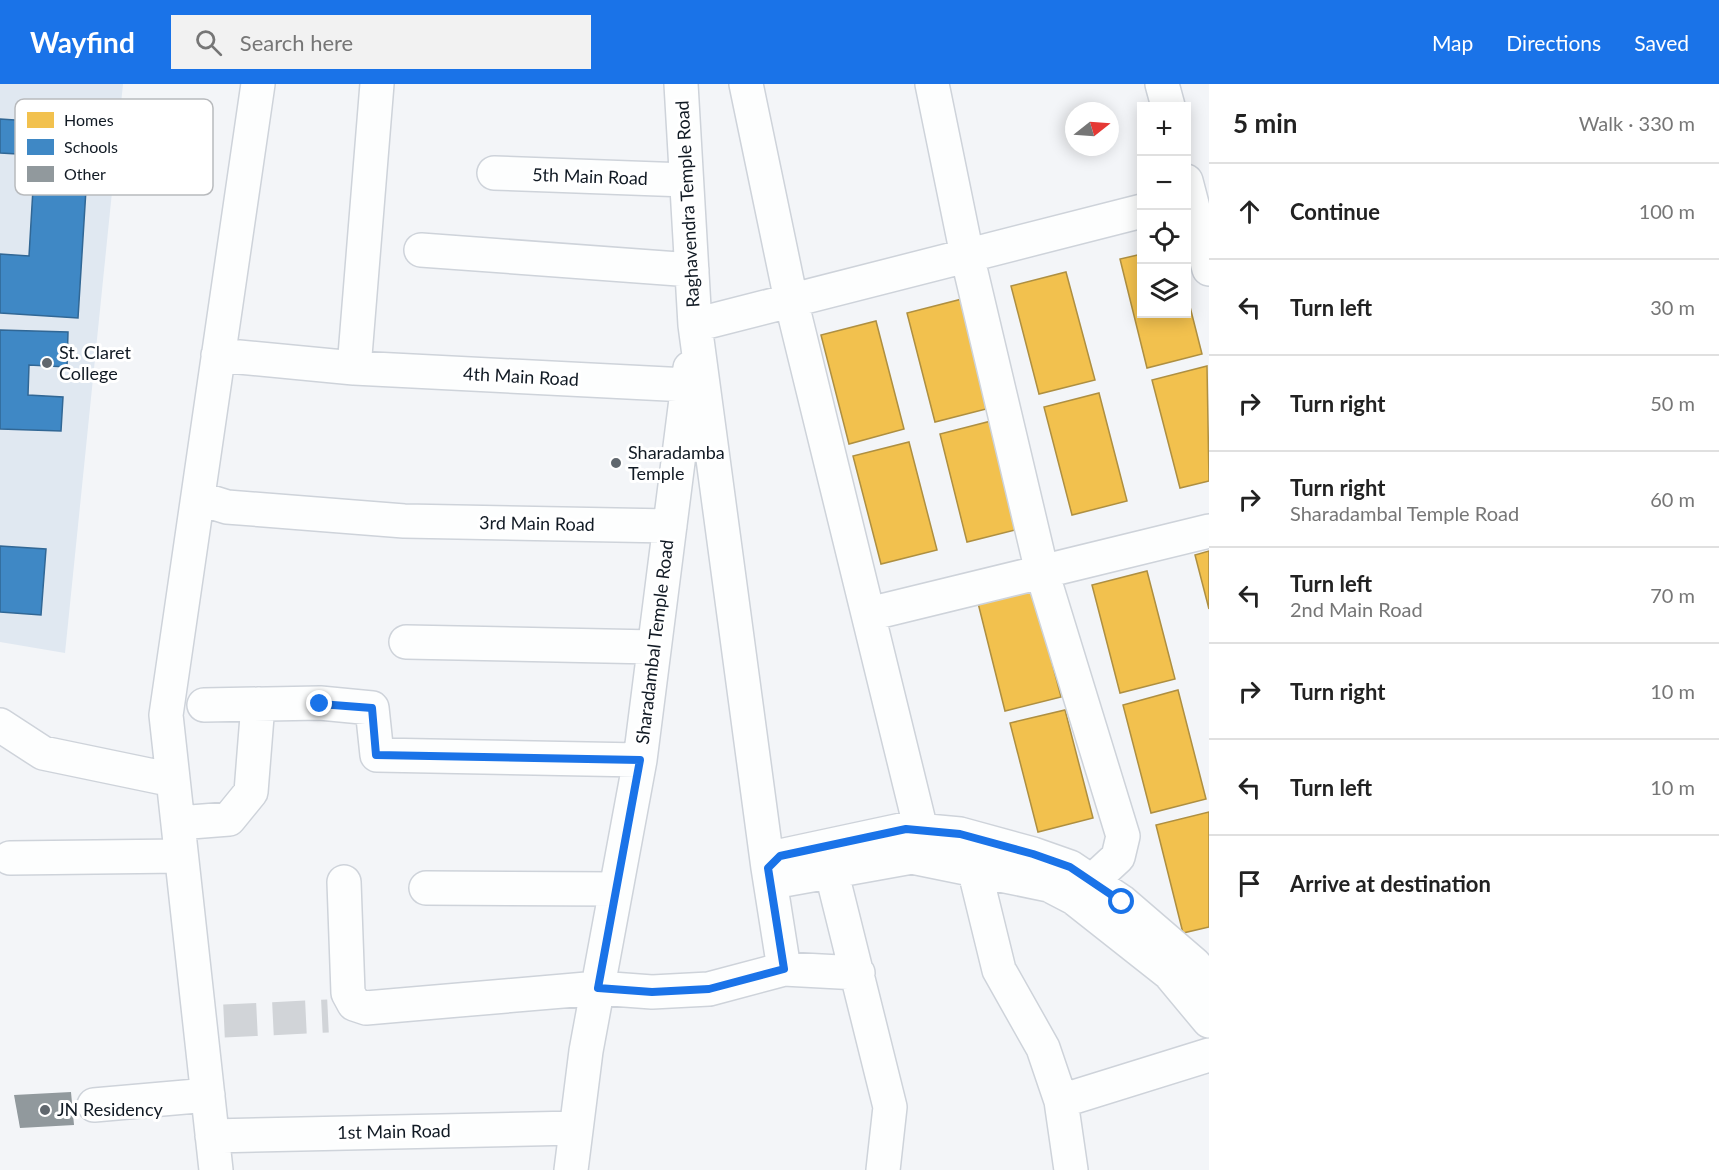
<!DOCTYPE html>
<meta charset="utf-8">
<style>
body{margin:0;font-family:Lato,sans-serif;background:#f2f2f2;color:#222}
.controls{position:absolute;right:18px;top:18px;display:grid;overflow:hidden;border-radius:0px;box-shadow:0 3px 15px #0003}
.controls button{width:54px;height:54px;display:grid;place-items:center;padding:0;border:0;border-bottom:2px solid #e0e0e0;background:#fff;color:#222;font:30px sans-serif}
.compass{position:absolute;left:1065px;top:18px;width:54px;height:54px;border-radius:50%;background:#fff;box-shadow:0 3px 15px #0003;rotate:73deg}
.stop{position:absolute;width:18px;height:18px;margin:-14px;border:4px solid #1a73e8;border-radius:50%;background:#fff}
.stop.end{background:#1a73e8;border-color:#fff;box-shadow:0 2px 6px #0008}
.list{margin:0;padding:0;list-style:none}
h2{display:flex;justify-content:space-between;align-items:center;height:78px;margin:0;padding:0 24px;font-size:26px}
h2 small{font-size:20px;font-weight:400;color:#767676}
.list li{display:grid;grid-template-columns:39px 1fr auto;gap:18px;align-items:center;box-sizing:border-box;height:96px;padding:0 24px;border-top:2px solid #e0e0e0}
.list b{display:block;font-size:22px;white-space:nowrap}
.list p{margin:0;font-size:20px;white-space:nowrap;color:#767676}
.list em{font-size:20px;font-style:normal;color:#767676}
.icon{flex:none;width:33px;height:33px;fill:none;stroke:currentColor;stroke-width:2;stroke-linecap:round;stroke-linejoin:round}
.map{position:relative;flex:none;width:1209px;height:1086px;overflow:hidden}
header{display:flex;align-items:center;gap:36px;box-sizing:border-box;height:84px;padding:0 30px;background:#1a73e8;color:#fff}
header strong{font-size:28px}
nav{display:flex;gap:33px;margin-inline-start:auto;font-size:21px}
.search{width:420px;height:54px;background:#f2f2f2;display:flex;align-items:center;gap:15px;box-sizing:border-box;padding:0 21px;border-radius:0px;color:#767676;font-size:22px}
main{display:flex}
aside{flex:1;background:#fff}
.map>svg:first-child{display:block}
</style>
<header>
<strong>Wayfind</strong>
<div class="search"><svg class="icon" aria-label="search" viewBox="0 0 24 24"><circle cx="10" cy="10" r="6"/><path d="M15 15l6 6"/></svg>Search here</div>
<nav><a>Map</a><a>Directions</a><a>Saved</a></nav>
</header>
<main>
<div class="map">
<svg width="1209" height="1086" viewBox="0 0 1209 1086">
<rect width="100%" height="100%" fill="#f3f5f8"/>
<path fill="#e0e8f1" d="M 0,0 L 123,0 L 65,569 L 0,558 Z"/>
<path fill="#f2c14e" stroke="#ae8f41" stroke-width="1.5" d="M 1142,170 L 1142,230 L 1186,230 L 1186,207 L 1202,270 L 1147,284 L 1120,175 Z
M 1066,188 L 1095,296 L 1039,310 L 1011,202 Z
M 962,215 L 990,324 L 935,338 L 907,229 Z
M 876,237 L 904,345 L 849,360 L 821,251 Z
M 1207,282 L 1209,397 L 1180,404 L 1152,296 Z
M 1099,309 L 1127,417 L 1072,431 L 1044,323 Z
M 995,336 L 1023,444 L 967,458 L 940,350 Z
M 909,358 L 937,466 L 881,480 L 853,372 Z
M 1209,467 L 1209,525 L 1195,471 Z
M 1147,487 L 1175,595 L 1120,609 L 1092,501 Z
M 1033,505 L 1061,613 L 1005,627 L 978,519 Z
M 1178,606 L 1206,715 L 1151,729 L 1123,621 Z
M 1065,626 L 1093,734 L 1038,748 L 1010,639 Z
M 1209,728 L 1209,843 L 1183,849 L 1156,741 Z"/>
<path fill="#3f88c5" stroke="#316795" stroke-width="1.5" d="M 0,35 L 90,41 L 78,234 L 0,229 L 0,170 L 29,172 L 35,71 L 0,69 Z
M 0,246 L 68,248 L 67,283 L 29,281 L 28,311 L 63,313 L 61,347 L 0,345 Z
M 0,462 L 46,465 L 41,531 L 0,528 Z"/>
<path fill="#91999d" d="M 71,1008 L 74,1041 L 20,1044 L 14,1011 Z"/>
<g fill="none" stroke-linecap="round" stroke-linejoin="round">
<path stroke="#d1d4d8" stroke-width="33" stroke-dasharray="33 16" stroke-linecap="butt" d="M 224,937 L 328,932"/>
<g stroke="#ced3da" stroke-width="36">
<path id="minor" d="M 681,0 L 695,241 L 768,784 L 784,796 L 912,773 L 1049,801 L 1074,814 L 1169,889 L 1209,937
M 746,0 L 791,216 L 921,746
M 932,0 L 967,171 L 1042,488 L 1123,752 L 1118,773 L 1091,798
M 1162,0 L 1168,22
M 494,89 L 686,96
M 1186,97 L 1209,185
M 421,166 L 692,186
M 695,241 L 1142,127
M 218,271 L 354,284 L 687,301
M 354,284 L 377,0
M 198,414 L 227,423 L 404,437 L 670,442
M 869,530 L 1209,447
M 406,558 L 654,563
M 204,621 L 320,619 L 372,624 L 377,671 L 640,676
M 0,641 L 43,669 L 173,696
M 178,739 L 229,735 L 251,708 L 258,620
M 10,774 L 181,772
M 974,784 L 999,886 L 1043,964 L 1061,1017 L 1071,1086
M 832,790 L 890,1023 L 883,1086
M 344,798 L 348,909 L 354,920 L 366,924 L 598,904 L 652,908 L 709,905 L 784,885 L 858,889
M 426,804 L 616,805
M 784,885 L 768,784 L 780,772 L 906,745 L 960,750 L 1033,770 L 1070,783 L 1122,818 L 1194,880 L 1209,897
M 1061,1017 L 1209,971
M 94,1021 L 208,1011
M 212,1052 L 576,1044
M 216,1086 L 166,631 L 258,0
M 571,1086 L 586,967 L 640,676 L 690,284"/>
</g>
<use href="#minor" stroke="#fdfefe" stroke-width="33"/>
</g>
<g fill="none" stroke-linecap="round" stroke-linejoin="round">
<path stroke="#1a73e8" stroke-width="8" d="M 320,620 L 372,624 L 376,671 L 640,676 L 598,904 L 652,908 L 709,905 L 784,885 L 768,784 L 780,772 L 906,745 L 960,750 L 1033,770 L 1070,783 L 1122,818"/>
</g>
<g fill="#60676e" stroke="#fff" stroke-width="2">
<circle cx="47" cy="279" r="6"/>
<circle cx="616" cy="379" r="6"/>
<circle cx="45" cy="1026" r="6"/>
</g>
<g text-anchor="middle" stroke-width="6" stroke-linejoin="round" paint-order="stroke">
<g font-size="18" fill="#111a24" stroke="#fff">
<text transform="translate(590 93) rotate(2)" y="6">5th Main Road</text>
<text transform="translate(688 120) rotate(-93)" y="6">Raghavendra Temple Road</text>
<text transform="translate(521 293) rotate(3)" y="6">4th Main Road</text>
<text transform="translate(537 440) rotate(1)" y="6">3rd Main Road</text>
<text transform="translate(655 558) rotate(-83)" y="6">Sharadambal Temple Road</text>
<text transform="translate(394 1048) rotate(-1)" y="6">1st Main Road</text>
</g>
<g font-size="18" fill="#111a24" stroke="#fff" text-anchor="start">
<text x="59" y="275">St. Claret<tspan x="59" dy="21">College</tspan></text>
<text x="628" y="375">Sharadamba<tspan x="628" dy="21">Temple</tspan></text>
<text x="57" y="1032">JN Residency</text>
</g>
</g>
<rect x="15" y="15" width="198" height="96" rx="9" fill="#fff" stroke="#b8babd" stroke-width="1.5"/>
<rect x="27" y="28" width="27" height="16" fill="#f2c14e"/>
<rect x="27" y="55" width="27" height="16" fill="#3f88c5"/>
<rect x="27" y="82" width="27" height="16" fill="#91999d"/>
<g font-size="16" fill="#111a24">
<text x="64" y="42">Homes</text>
<text x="64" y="69">Schools</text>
<text x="64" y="96">Other</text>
</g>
</svg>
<div class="controls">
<button>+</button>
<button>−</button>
<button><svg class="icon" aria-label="locate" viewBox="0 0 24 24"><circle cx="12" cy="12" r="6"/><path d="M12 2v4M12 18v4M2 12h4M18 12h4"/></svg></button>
<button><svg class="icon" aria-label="layers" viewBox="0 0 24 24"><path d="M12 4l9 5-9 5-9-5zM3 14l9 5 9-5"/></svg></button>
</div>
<svg class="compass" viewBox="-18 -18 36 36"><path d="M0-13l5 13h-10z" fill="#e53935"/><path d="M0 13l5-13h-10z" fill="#767676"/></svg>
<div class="stop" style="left:1122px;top:818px"></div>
<div class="stop end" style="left:320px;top:620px"></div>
</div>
<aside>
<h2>5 min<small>Walk · 330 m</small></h2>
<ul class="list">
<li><svg class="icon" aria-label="ahead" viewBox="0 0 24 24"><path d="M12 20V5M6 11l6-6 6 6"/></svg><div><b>Continue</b></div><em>100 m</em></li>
<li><svg class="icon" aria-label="left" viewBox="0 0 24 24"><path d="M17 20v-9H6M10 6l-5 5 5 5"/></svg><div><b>Turn left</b></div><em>30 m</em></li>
<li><svg class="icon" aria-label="right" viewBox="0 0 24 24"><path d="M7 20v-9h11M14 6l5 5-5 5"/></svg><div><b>Turn right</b></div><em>50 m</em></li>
<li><svg class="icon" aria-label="right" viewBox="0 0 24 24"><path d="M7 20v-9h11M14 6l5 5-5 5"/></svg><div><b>Turn right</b><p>Sharadambal Temple Road</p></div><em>60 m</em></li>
<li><svg class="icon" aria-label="left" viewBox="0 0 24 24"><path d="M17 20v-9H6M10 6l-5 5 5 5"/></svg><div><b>Turn left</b><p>2nd Main Road</p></div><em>70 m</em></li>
<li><svg class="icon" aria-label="right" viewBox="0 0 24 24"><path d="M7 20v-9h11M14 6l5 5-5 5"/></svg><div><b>Turn right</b></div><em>10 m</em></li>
<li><svg class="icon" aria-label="left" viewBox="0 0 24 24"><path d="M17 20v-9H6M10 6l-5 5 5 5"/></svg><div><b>Turn left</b></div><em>10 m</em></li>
<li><svg class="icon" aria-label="arrive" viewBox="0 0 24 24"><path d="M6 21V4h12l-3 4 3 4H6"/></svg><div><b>Arrive at destination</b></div></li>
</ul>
</aside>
</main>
